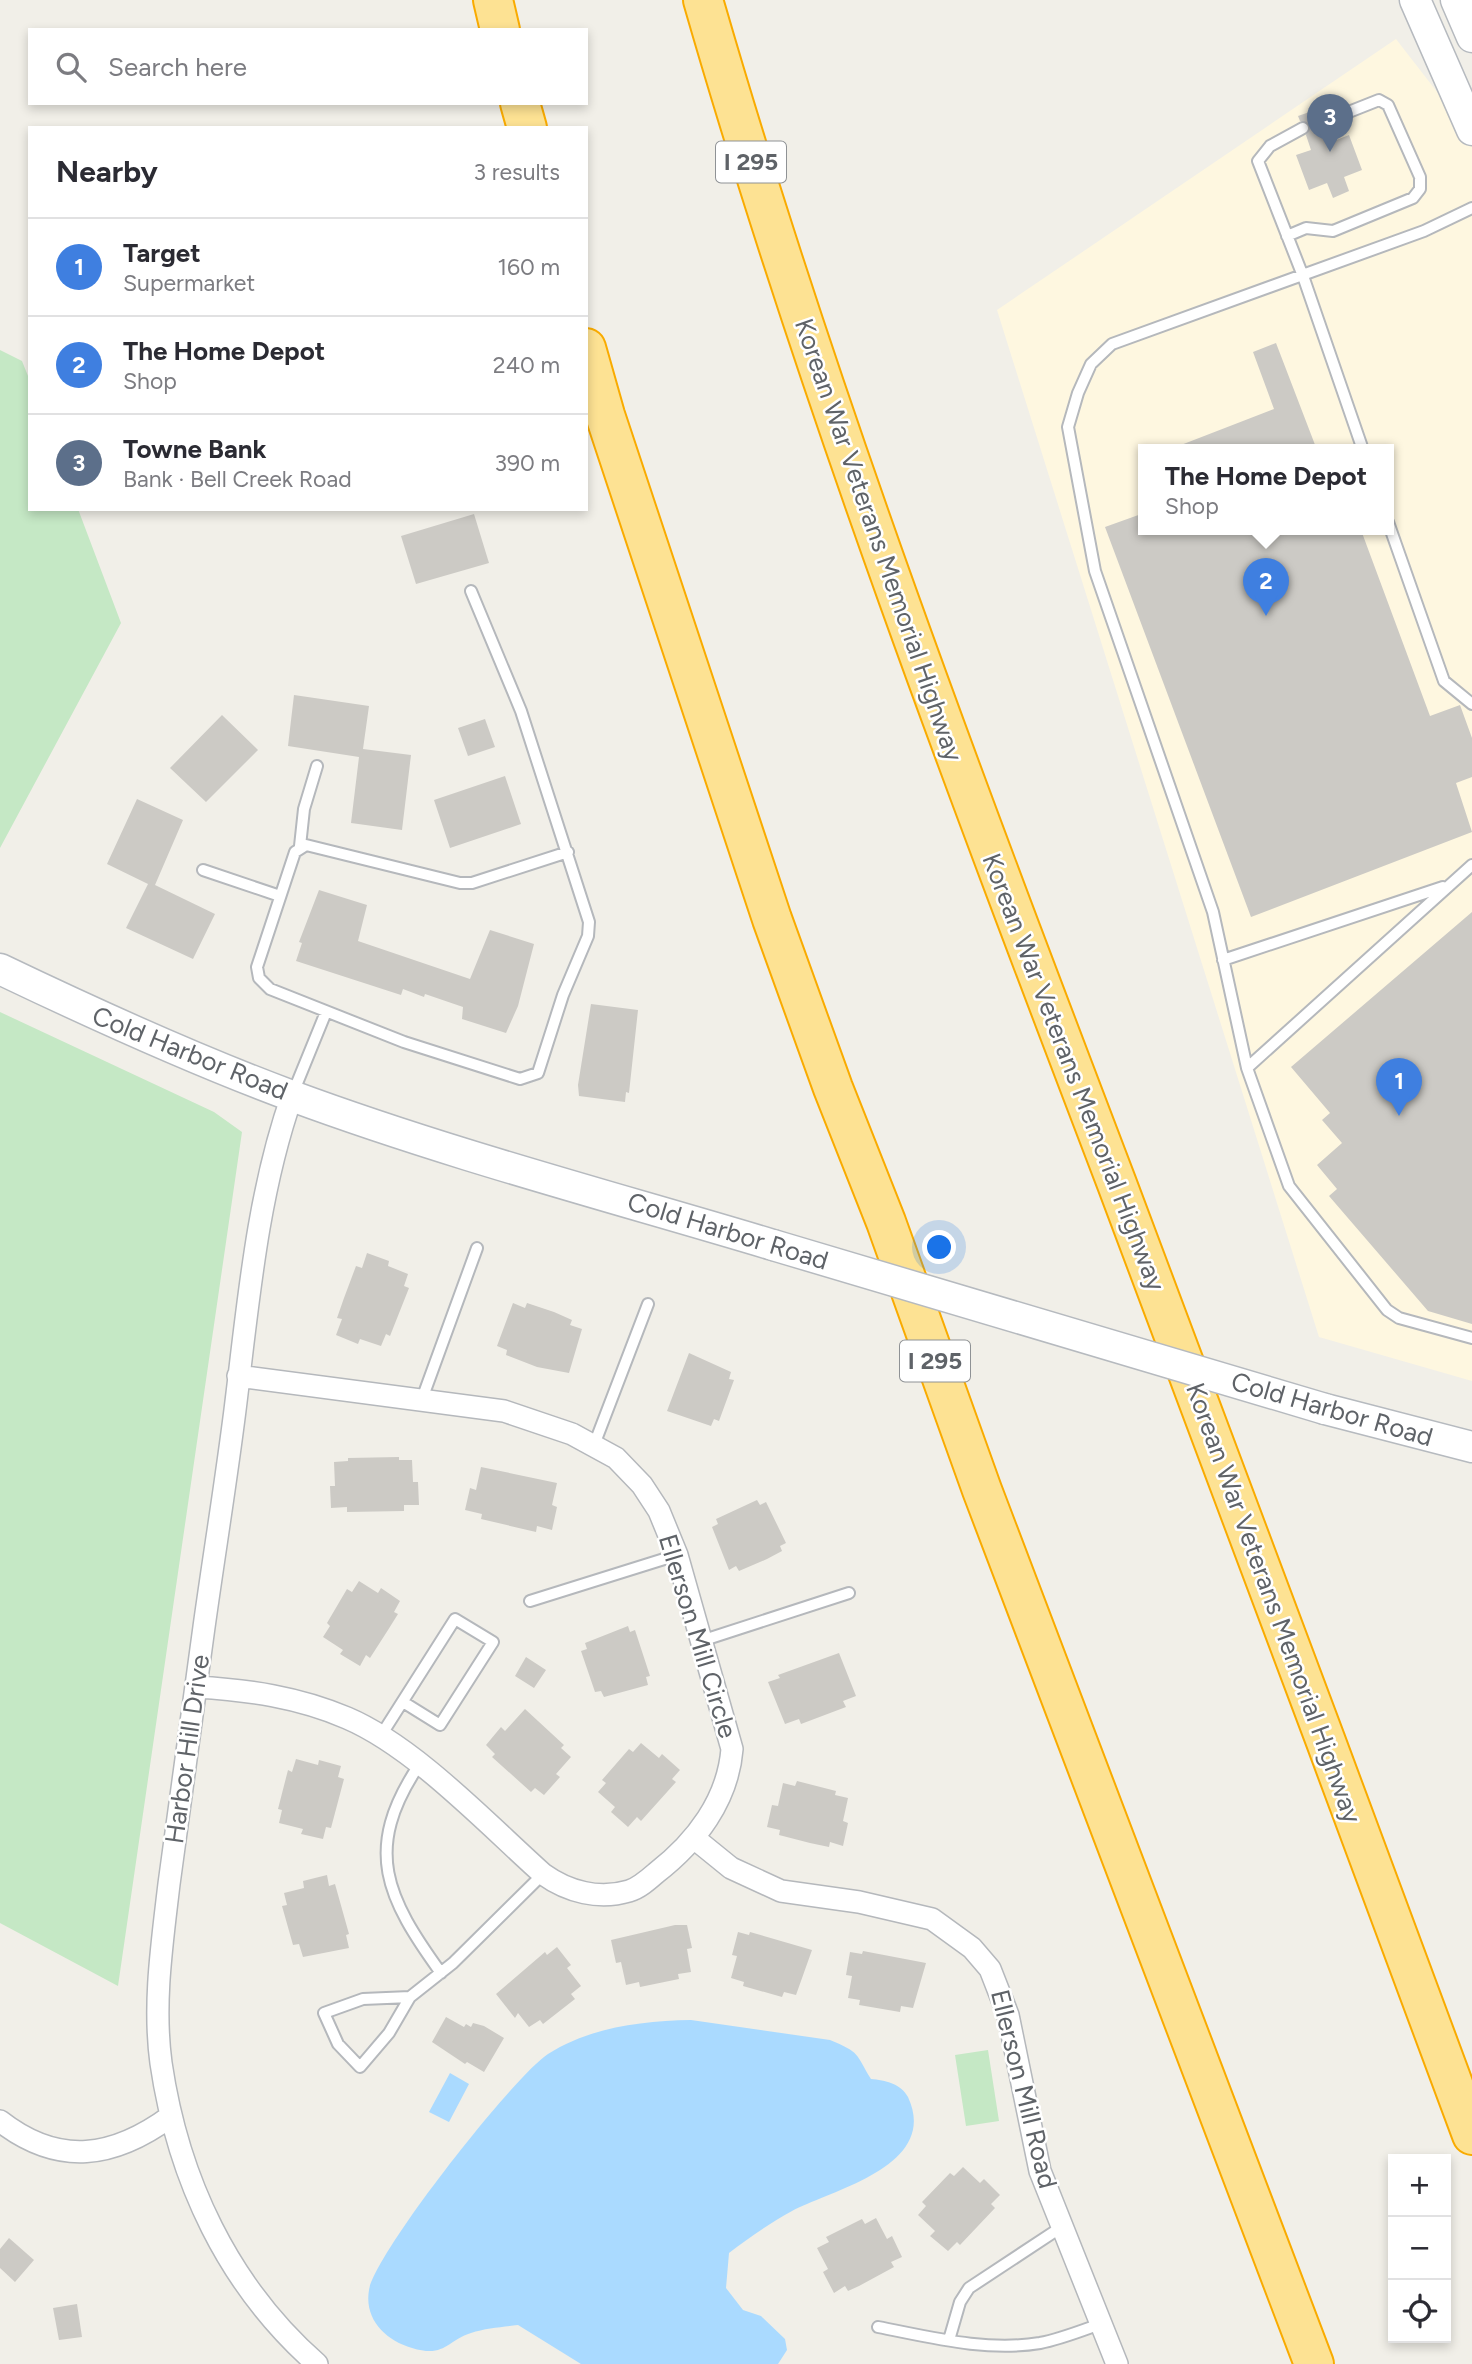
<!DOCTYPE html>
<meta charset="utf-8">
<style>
body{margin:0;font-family:Figtree,sans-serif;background:#f2f2f3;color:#2b2b33}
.controls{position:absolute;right:21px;bottom:21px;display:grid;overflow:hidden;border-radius:0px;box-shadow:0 4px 10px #0003}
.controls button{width:63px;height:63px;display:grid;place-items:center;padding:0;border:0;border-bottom:2px solid #e1e1e2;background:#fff;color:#2b2b33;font:35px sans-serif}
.you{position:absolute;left:940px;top:1248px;width:24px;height:24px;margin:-18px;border:5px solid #fff;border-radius:50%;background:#1a73e8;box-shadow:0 0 0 10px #1a73e833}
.badge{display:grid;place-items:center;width:46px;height:46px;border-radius:50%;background:#2563eb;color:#fff;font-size:23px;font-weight:700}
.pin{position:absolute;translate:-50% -58px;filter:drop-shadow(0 2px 4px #0008)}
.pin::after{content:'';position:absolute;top:37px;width:24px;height:21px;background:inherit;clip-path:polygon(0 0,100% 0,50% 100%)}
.popup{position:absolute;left:1138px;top:444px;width:256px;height:91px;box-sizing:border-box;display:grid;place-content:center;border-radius:0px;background:#fff;filter:drop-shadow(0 2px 5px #0005);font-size:23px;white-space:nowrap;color:#7c7c81}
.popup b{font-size:26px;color:#2b2b33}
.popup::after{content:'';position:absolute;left:50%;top:100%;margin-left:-14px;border:14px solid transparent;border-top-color:#fff}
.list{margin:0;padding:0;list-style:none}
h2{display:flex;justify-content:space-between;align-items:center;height:91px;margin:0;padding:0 28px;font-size:30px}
h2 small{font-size:23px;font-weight:400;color:#7c7c81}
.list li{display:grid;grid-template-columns:46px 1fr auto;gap:21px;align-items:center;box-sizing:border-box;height:98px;padding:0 28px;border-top:2px solid #e1e1e2}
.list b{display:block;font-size:26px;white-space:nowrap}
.list p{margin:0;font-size:23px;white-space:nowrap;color:#7c7c81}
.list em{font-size:23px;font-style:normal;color:#7c7c81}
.icon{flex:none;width:38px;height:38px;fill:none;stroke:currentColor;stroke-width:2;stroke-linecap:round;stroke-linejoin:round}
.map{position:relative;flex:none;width:1472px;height:2364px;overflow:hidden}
.search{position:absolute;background:#fff;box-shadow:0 4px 10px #0003;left:28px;top:28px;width:560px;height:77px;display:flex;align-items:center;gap:18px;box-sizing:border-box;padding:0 24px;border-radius:0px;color:#7c7c81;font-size:26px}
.panel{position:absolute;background:#fff;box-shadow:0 4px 10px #0003;left:28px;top:126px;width:560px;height:385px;border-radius:0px}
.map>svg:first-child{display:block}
</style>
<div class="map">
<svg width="1472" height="2364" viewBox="0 0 1472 2364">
<rect width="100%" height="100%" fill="#f1efe8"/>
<path fill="#fef7e0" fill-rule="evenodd" d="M 1396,39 L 1472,137 L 1472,1381 L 1319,1337 L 997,310 ZM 1144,450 L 1388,450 L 1388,530 L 1144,530 Z"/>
<path fill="#c5e8c5" d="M 0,350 L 22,361 L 30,381 L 30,509 L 78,509 L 121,623 L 0,848 Z
M 0,1012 L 214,1112 L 242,1132 L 118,1986 L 0,1923 Z
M 988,2050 L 999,2121 L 966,2126 L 955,2055 Z"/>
<path fill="#aadaff" d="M 691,2020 L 830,2040 C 861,2053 855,2053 871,2079 C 885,2080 901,2084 908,2097 C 940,2166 832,2190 792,2211 C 770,2223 749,2238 729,2253 L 726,2288 L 743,2310 L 761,2316 L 785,2339 L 787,2350 L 778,2364 L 581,2364 L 518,2325 C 503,2327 486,2328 471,2333 C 446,2341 445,2358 412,2348 C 385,2340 364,2319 369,2290 C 375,2253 514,2076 548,2054 C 591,2027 641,2021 691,2020 Z
M 450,2073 L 469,2084 L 449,2122 L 429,2112 Z"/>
<path fill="#cccac5" d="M 1321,108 L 1323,114 L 1319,124 L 1329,128 L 1334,141 L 1349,135 L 1362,170 L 1344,177 L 1349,191 L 1333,198 L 1327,183 L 1309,190 L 1296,155 L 1311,150 L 1306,135 L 1310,125 L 1300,121 L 1298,116 Z
M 1276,343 L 1317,450 L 1168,450 L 1274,409 L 1253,352 Z
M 1144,513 L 1144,530 L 1361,530 L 1430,716 L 1460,705 L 1472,738 L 1472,777 L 1456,783 L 1472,832 L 1251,917 L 1105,527 Z
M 474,514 L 489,563 L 416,584 L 401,536 Z
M 294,695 L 369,706 L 363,749 L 411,755 L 402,830 L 351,823 L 359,757 L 288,746 Z
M 222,715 L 258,750 L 206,802 L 170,768 Z
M 485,719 L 495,747 L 468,756 L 458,728 Z
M 505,776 L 521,824 L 450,848 L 434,800 Z
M 137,799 L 183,820 L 155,885 L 215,914 L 193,959 L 126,928 L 148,884 L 107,864 Z
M 319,890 L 367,905 L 358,941 L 470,979 L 490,930 L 534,944 L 518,1006 L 506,1033 L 462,1019 L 463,1007 L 425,994 L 424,997 L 403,989 L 401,995 L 296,961 L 302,943 L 299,942 Z
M 1472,912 L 1472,1324 L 1428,1311 L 1329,1196 L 1337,1189 L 1317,1165 L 1342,1143 L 1322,1120 L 1330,1113 L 1291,1067 Z
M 591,1004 L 638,1010 L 629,1093 L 626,1092 L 625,1102 L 579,1096 L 578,1085 Z
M 367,1253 L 389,1261 L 388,1266 L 408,1274 L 404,1286 L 409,1288 L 390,1336 L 386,1334 L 381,1346 L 360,1339 L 358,1344 L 336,1335 L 342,1319 L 337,1318 L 344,1298 L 356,1266 L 362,1268 Z
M 513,1303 L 525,1308 L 527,1303 L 554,1312 L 572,1320 L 570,1325 L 582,1329 L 569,1373 L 537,1367 L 506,1355 L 507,1350 L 497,1346 Z
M 689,1353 L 731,1372 L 729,1379 L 734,1380 L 719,1421 L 714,1419 L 711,1426 L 667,1411 Z
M 399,1457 L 399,1460 L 412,1460 L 413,1482 L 418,1482 L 419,1505 L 404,1505 L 404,1511 L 347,1512 L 347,1507 L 331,1508 L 330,1486 L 335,1486 L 334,1462 L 348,1461 L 348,1458 Z
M 481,1467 L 557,1483 L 552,1505 L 557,1507 L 552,1530 L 537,1526 L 536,1532 L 481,1519 L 482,1514 L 465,1510 L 470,1488 L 476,1490 Z
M 757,1500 L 760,1505 L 766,1502 L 786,1543 L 780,1546 L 782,1551 L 767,1559 L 739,1571 L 736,1566 L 729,1570 L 712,1527 L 718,1524 L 716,1519 Z
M 359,1581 L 378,1593 L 381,1588 L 400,1601 L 394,1612 L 398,1614 L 388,1630 L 370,1658 L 366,1655 L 360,1666 L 340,1654 L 343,1650 L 323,1637 L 330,1626 L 327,1623 L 347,1589 L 352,1592 Z
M 628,1626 L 630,1632 L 635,1630 L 650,1676 L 646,1677 L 648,1685 L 604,1697 L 601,1691 L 595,1692 L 581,1651 L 587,1649 L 585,1643 Z
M 839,1653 L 856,1696 L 843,1701 L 846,1707 L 801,1724 L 799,1719 L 785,1724 L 768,1682 L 780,1678 L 778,1675 Z
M 526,1657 L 546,1670 L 534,1688 L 515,1676 Z
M 525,1709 L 564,1745 L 561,1748 L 571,1757 L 556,1774 L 560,1777 L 544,1795 L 535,1788 L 531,1792 L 492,1757 L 495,1754 L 486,1745 L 501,1727 L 505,1731 Z
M 641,1743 L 659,1758 L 662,1754 L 680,1770 L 672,1779 L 676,1782 L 641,1821 L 637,1817 L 628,1827 L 611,1812 L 615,1807 L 598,1792 L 606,1783 L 602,1780 L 629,1749 L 633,1752 Z
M 296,1759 L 318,1765 L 319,1760 L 341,1766 L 338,1777 L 344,1779 L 331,1828 L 326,1827 L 323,1839 L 301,1834 L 303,1829 L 279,1823 L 282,1810 L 278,1809 L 288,1770 L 292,1772 Z
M 797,1781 L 836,1791 L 835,1795 L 848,1798 L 843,1821 L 848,1823 L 843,1846 L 830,1842 L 829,1847 L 810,1843 L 779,1835 L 780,1830 L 767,1827 L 772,1805 L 778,1806 L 783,1783 L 795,1786 Z
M 327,1875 L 329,1886 L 335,1884 L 349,1934 L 346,1935 L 349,1948 L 303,1957 L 299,1944 L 293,1945 L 282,1906 L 287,1905 L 284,1893 L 304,1888 L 303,1881 Z
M 675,1925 L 687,1925 L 692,1948 L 687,1949 L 691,1972 L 678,1974 L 679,1979 L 640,1987 L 639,1982 L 626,1985 L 621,1962 L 616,1963 L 611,1940 Z
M 738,1932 L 749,1935 L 750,1932 L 812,1950 L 796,1995 L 784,1992 L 782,1997 L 743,1986 L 744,1982 L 731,1978 L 737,1956 L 732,1955 Z
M 557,1947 L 571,1965 L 567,1968 L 581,1986 L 571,1994 L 575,1999 L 543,2024 L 540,2020 L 529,2027 L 518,2013 L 515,2018 L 496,1994 L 545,1952 L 547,1955 Z
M 863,1951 L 926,1963 L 913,2008 L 901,2006 L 900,2012 L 859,2005 L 860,2000 L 848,1998 L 852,1976 L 846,1975 L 850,1952 L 862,1954 Z
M 446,2017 L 464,2027 L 466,2024 L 471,2027 L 473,2023 L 484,2026 L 504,2038 L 484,2072 L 467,2062 L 465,2064 L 432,2042 Z
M 963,2167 L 980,2183 L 984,2179 L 1000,2195 L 991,2204 L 995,2208 L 960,2245 L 957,2242 L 948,2251 L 930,2236 L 935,2231 L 918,2215 L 926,2206 L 922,2202 L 950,2173 L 954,2176 Z
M 876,2218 L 887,2239 L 892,2236 L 902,2257 L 891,2262 L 894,2267 L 859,2286 L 848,2291 L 845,2286 L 834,2293 L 823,2272 L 828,2269 L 817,2248 L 829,2242 L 826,2237 L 862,2219 L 865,2224 Z
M 9,2238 L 34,2260 L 15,2282 L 0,2268 L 0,2249 Z
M 77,2304 L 82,2337 L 59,2340 L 53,2308 Z"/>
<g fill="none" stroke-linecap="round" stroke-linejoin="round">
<g stroke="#b5b8bc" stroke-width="14">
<path id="service" d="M 1303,128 L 1270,146 L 1258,161 L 1303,276 L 1363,450
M 1287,236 L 1306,228 L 1333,231 L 1413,198 L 1420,189 L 1420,177 L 1388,105 L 1379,100 L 1326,121
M 1388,522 L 1444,681 L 1472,704
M 471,591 L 521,711 L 589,922 L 588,936 L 563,995 L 538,1073 L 520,1079 L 404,1042 L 270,989 L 259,978 L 257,967 L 295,852 L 306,845 L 460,883 L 472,883 L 568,852
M 300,846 L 304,809 L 317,766
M 1472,865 L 1247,1068 L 1289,1186 L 1387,1310 L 1399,1318 L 1472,1338
M 203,870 L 280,896
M 1223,960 L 1443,887
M 1247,1068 L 1213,912 L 1095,571 L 1068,427 L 1078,393 L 1091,364 L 1112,344 L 1424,231 L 1472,208
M 293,1093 L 326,1012
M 422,1399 L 477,1248
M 594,1445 L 648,1304
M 530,1601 L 677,1555
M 701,1641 L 849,1593
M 380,1737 L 455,1619 L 493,1642 L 440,1725 L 403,1702
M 419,1765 C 362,1850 387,1898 441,1973
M 410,1997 L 363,1999 L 324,2013 L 338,2044 L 360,2067 L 389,2033 L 410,1997 L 453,1963 L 543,1874
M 878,2327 C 930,2337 986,2352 1040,2343 C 1061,2339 1083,2330 1103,2323
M 949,2340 L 960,2302 L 969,2288 L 1063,2226"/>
</g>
<g stroke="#b5b8bc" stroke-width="24">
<path id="minor" d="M 292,1096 C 257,1195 248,1305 235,1410 C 226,1482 214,1555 204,1627 C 192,1713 180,1799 169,1884 C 162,1944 153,2004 161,2063 C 178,2179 228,2286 317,2364
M 196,1687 C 248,1690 298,1697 347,1718 C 415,1747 487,1824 543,1874 C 568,1892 599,1900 629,1891 C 639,1888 648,1880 656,1873 C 696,1842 728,1800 732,1749 L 677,1555 L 659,1511 L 642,1485 L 616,1458 L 572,1434 L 504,1411 L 238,1376
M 694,1838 L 731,1868 L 781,1891 L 859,1902 L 932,1919 L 972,1948 L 990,1969 L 1008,2015 L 1040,2171 L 1117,2364
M 0,2121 C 59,2167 114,2158 171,2116"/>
</g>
<g stroke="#b6babf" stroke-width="33">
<path id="secondary" d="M 1415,0 L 1472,130
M 1456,0 L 1472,37
M 0,969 C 96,1015 192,1059 292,1096 C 449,1154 613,1197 773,1245
M 1325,1409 L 1472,1447"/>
</g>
<g stroke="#f9ab00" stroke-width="42">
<path id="motorway" d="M 493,0 L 500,30
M 703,0 C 819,402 968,793 1117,1184 C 1237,1500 1354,1818 1472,2135
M 520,103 L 527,128
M 586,348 L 605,415 L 772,919 L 833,1088 L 886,1222 L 982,1490 L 1314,2364"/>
</g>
<use href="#service" stroke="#fff" stroke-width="10"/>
<use href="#minor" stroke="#fff" stroke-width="21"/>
<use href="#secondary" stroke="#fff" stroke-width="30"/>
<use href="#motorway" stroke="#fde293" stroke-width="38"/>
<g stroke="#b6babf" stroke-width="33" stroke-linecap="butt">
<path id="secondary-bridge" d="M 773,1245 L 1325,1409"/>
</g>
<use href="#secondary-bridge" stroke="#fff" stroke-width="30"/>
</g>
<g text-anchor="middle" stroke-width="5" stroke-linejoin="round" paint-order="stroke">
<g fill="#fff" stroke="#8f9295" stroke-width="2">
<rect x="716" y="141.5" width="70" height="41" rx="5"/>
<rect x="900" y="1340.5" width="70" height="41" rx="5"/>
</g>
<g font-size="24" font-weight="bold" fill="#5f6368">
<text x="751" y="170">I 295</text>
<text x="935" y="1369">I 295</text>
</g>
<g font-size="26" fill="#5f6368" stroke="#fff">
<text transform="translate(879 540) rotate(71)" y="9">Korean War Veterans Memorial Highway</text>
<text transform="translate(190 1053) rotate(22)" y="9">Cold Harbor Road</text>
<text transform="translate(1074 1072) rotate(69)" y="9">Korean War Veterans Memorial Highway</text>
<text transform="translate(728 1231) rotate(17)" y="9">Cold Harbor Road</text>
<text transform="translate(1332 1409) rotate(16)" y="9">Cold Harbor Road</text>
<text transform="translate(1274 1603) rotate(70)" y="9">Korean War Veterans Memorial Highway</text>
<text transform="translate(698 1636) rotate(73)" y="9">Ellerson Mill Circle</text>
<text transform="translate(187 1749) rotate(-82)" y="9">Harbor Hill Drive</text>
<text transform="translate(1024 2089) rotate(76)" y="9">Ellerson Mill Road</text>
</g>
</g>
</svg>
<div class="controls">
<button>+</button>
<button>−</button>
<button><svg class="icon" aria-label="locate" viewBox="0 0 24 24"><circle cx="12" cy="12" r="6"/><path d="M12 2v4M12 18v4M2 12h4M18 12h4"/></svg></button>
</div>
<div class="you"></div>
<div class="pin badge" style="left:1399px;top:1116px;background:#3f7fe0">1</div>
<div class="pin badge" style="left:1266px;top:616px;background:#3f7fe0">2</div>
<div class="popup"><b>The Home Depot</b>Shop</div>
<div class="pin badge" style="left:1330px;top:152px;background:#5c6f8a">3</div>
<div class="search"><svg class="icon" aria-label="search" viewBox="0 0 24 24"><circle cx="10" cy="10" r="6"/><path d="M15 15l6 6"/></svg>Search here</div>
<section class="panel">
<h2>Nearby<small>3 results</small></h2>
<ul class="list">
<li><span class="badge" style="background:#3f7fe0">1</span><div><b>Target</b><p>Supermarket</p></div><em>160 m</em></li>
<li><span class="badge" style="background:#3f7fe0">2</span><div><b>The Home Depot</b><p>Shop</p></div><em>240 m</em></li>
<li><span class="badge" style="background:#5c6f8a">3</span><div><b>Towne Bank</b><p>Bank · Bell Creek Road</p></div><em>390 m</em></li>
</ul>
</section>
</div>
